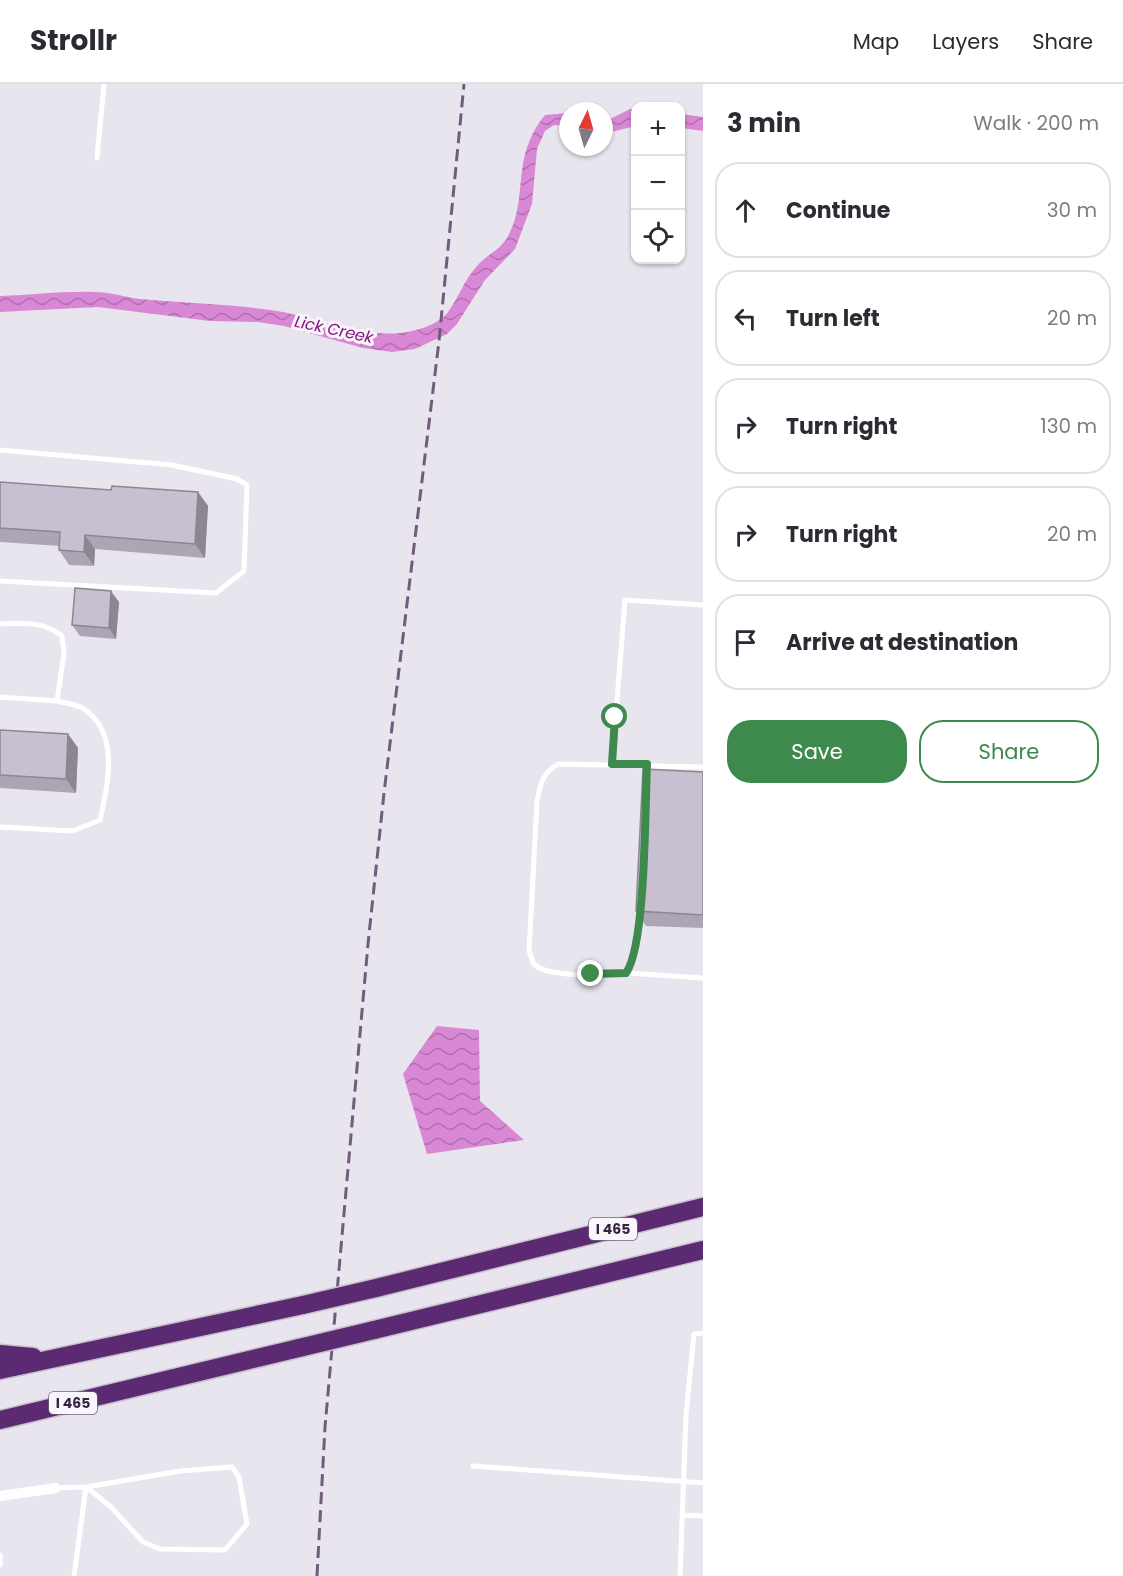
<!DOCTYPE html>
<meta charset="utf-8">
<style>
body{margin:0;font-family:Poppins,sans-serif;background:#f7f7f7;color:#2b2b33}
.controls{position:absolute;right:18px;top:18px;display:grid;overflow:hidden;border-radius:12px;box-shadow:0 2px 4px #0004}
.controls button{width:54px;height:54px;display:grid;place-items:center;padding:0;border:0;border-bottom:2px solid #e1e1e2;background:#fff;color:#2b2b33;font:30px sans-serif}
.compass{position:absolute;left:559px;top:18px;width:54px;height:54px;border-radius:50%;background:#fff;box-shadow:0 2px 4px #0004;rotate:5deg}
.stop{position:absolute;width:18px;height:18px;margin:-14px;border:4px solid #3d8a4c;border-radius:50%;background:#fff}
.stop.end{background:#3d8a4c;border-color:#fff;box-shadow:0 2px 6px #0008}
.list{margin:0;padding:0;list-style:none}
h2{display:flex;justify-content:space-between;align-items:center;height:78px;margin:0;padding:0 24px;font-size:26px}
h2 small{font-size:20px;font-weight:400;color:#7c7c81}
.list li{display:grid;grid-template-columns:39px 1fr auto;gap:18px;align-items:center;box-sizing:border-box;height:96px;margin:0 12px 12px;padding:0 12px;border:2px solid #e1e1e2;border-radius:24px}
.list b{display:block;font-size:22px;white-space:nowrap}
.list em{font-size:20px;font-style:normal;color:#7c7c81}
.actions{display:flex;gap:12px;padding:18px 24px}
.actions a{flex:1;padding:14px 0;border:2px solid #3d8a4c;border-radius:24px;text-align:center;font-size:21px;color:#3d8a4c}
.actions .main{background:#3d8a4c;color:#fff}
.icon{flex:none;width:33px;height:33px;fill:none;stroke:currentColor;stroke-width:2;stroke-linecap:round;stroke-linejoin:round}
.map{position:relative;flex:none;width:703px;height:1492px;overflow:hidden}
header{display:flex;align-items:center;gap:36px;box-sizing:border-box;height:84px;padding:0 30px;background:#fff;border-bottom:2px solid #e1e1e2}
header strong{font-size:28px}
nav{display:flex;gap:33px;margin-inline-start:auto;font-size:21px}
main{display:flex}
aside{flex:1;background:#fff}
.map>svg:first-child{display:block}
</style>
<header>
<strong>Strollr</strong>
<nav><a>Map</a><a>Layers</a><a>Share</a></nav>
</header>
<main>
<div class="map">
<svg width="703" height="1492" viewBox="0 0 703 1492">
<defs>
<pattern id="water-waves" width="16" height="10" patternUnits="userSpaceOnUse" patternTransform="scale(1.5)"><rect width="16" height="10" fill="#d988d5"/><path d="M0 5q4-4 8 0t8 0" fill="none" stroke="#b16fae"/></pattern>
</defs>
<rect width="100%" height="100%" fill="#e9e5ef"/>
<path fill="url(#water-waves)" d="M 630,25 L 635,25 L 635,42 L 604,50 L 604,38 Z
M 568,29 L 568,42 L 554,41 L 545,47 L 537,65 L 532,120 L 515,165 L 485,196 L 457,240 L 447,250 L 415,265 L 392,268 L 363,264 L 284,242 L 258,238 L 210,237 L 98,223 L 0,228 L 0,212 C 31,211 64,207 95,208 C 110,208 125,213 140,215 C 183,219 228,220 271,226 C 314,232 355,253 400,249 C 414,248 440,240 448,228 C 459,213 464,196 477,182 C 486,171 499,167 507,154 C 530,114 509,75 545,31 Z
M 681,30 L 703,33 L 703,47 L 681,44 Z
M 437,942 L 479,946 L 480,1017 L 524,1056 L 427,1070 L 403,990 Z"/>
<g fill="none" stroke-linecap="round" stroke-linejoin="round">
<g stroke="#c7c1ca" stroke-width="21">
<path id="motorway" d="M 376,1204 L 703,1123
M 374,1246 L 703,1166
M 0,1270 L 33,1273
M 0,1286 L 303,1221
M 0,1336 L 299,1264"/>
</g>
<path stroke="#fff" stroke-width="5" d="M 97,74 L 104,0
M 0,366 L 172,381 L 237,395 L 247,401 L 244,487 L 216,509 L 0,497
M 0,540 C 22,539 44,537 62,552 L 64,569 L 57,617 L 0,613
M 612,680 L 625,516 L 703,521
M 646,692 L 647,679
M 0,743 L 73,747 L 100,736 C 108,700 120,649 84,625 C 77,620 65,619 57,617
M 639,827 L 632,881 L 626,889 C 608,891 546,894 534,880 C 532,877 531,871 529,867 L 537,718 C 540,700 542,690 558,680 L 703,683
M 626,889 L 703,894
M 473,1382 L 703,1399
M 56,1404 L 86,1403 L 110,1422 L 143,1458 L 160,1465 L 225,1466 L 247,1440 L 239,1393 L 232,1383 L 180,1387 L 86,1403 L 74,1492
M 684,1431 L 703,1432
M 0,1471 L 0,1481
M 680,1492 L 686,1331 L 694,1250 L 703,1249"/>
<path stroke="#fff" stroke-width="10" d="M 0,1412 L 56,1404"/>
<use href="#motorway" stroke="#5c2a73" stroke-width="18"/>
<path stroke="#715c7e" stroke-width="3" stroke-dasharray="12 6" stroke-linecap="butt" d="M 317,1492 L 325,1343 L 368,860 L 384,709 L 439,257 L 464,0"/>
<g stroke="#c7c1ca" stroke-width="21" stroke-linecap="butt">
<path id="motorway-bridge" d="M 303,1221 L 376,1204
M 299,1264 L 374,1246"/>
</g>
<use href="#motorway-bridge" stroke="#5c2a73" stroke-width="18"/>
</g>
<path fill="#aca5b3" d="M 0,398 L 111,406 L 198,408 L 208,422 L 205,474 L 95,465 L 94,482 L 69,481 L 59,466 L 60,462 L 0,458 Z
M 119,518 L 116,555 L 80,552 L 72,541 Z
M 0,646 L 68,650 L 78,664 L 76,709 L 0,704 Z
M 703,688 L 703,844 L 646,842 L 636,827 Z"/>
<path fill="#8c8692" d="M 198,408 L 208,422 L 205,474 L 195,460 Z
M 85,451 L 95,465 L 94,482 L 84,468 Z
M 111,507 L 119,518 L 116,555 L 109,544 Z
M 68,650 L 78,664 L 76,709 L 66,695 Z"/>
<path fill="#c8c0d0" stroke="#8c8692" stroke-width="1.5" d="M 0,398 L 111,406 L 112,402 L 198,408 L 195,460 L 85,451 L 84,468 L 59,466 L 60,448 L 0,444 Z
M 75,504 L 111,507 L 109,544 L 72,541 Z
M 0,646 L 68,650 L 66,695 L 0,691 Z
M 643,685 L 703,688 L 703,831 L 636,827 Z"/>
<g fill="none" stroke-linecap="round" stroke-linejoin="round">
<path stroke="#3d8a4c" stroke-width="8" d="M 591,890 L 626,889 C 646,862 645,721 647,680 L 612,680 L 615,633"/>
</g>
<g text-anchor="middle" stroke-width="6" stroke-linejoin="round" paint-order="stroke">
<g fill="#f8f6fb" stroke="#70627a" stroke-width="1.5">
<rect x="589" y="1134" width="48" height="22" rx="4.5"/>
<rect x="49" y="1308" width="48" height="22" rx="4.5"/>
</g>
<g font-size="14" font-weight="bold" fill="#362243">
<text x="613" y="1150">I 465</text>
<text x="73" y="1324">I 465</text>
</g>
<g font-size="16" font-style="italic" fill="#861580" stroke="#f8f6fb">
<text transform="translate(334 245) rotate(12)" y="6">Lick Creek</text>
</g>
</g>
</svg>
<div class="controls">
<button>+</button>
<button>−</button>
<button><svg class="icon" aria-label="locate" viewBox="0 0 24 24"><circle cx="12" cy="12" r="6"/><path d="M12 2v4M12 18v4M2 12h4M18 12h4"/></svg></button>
</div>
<svg class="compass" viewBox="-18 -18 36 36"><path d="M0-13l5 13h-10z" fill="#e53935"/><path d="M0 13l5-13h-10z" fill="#7c7c81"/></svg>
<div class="stop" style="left:615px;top:633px"></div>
<div class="stop end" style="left:591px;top:890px"></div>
</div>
<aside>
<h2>3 min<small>Walk · 200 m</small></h2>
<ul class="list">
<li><svg class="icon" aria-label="ahead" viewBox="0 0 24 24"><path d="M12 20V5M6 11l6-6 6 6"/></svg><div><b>Continue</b></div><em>30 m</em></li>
<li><svg class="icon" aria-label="left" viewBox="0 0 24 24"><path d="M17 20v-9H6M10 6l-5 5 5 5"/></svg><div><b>Turn left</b></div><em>20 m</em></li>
<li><svg class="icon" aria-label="right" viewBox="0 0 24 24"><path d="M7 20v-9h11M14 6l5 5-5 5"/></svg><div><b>Turn right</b></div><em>130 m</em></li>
<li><svg class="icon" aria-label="right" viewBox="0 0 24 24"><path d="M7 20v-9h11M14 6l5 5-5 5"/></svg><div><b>Turn right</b></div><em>20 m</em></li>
<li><svg class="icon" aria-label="arrive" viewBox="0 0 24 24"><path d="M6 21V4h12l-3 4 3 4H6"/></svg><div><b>Arrive at destination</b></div></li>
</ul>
<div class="actions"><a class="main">Save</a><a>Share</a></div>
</aside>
</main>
